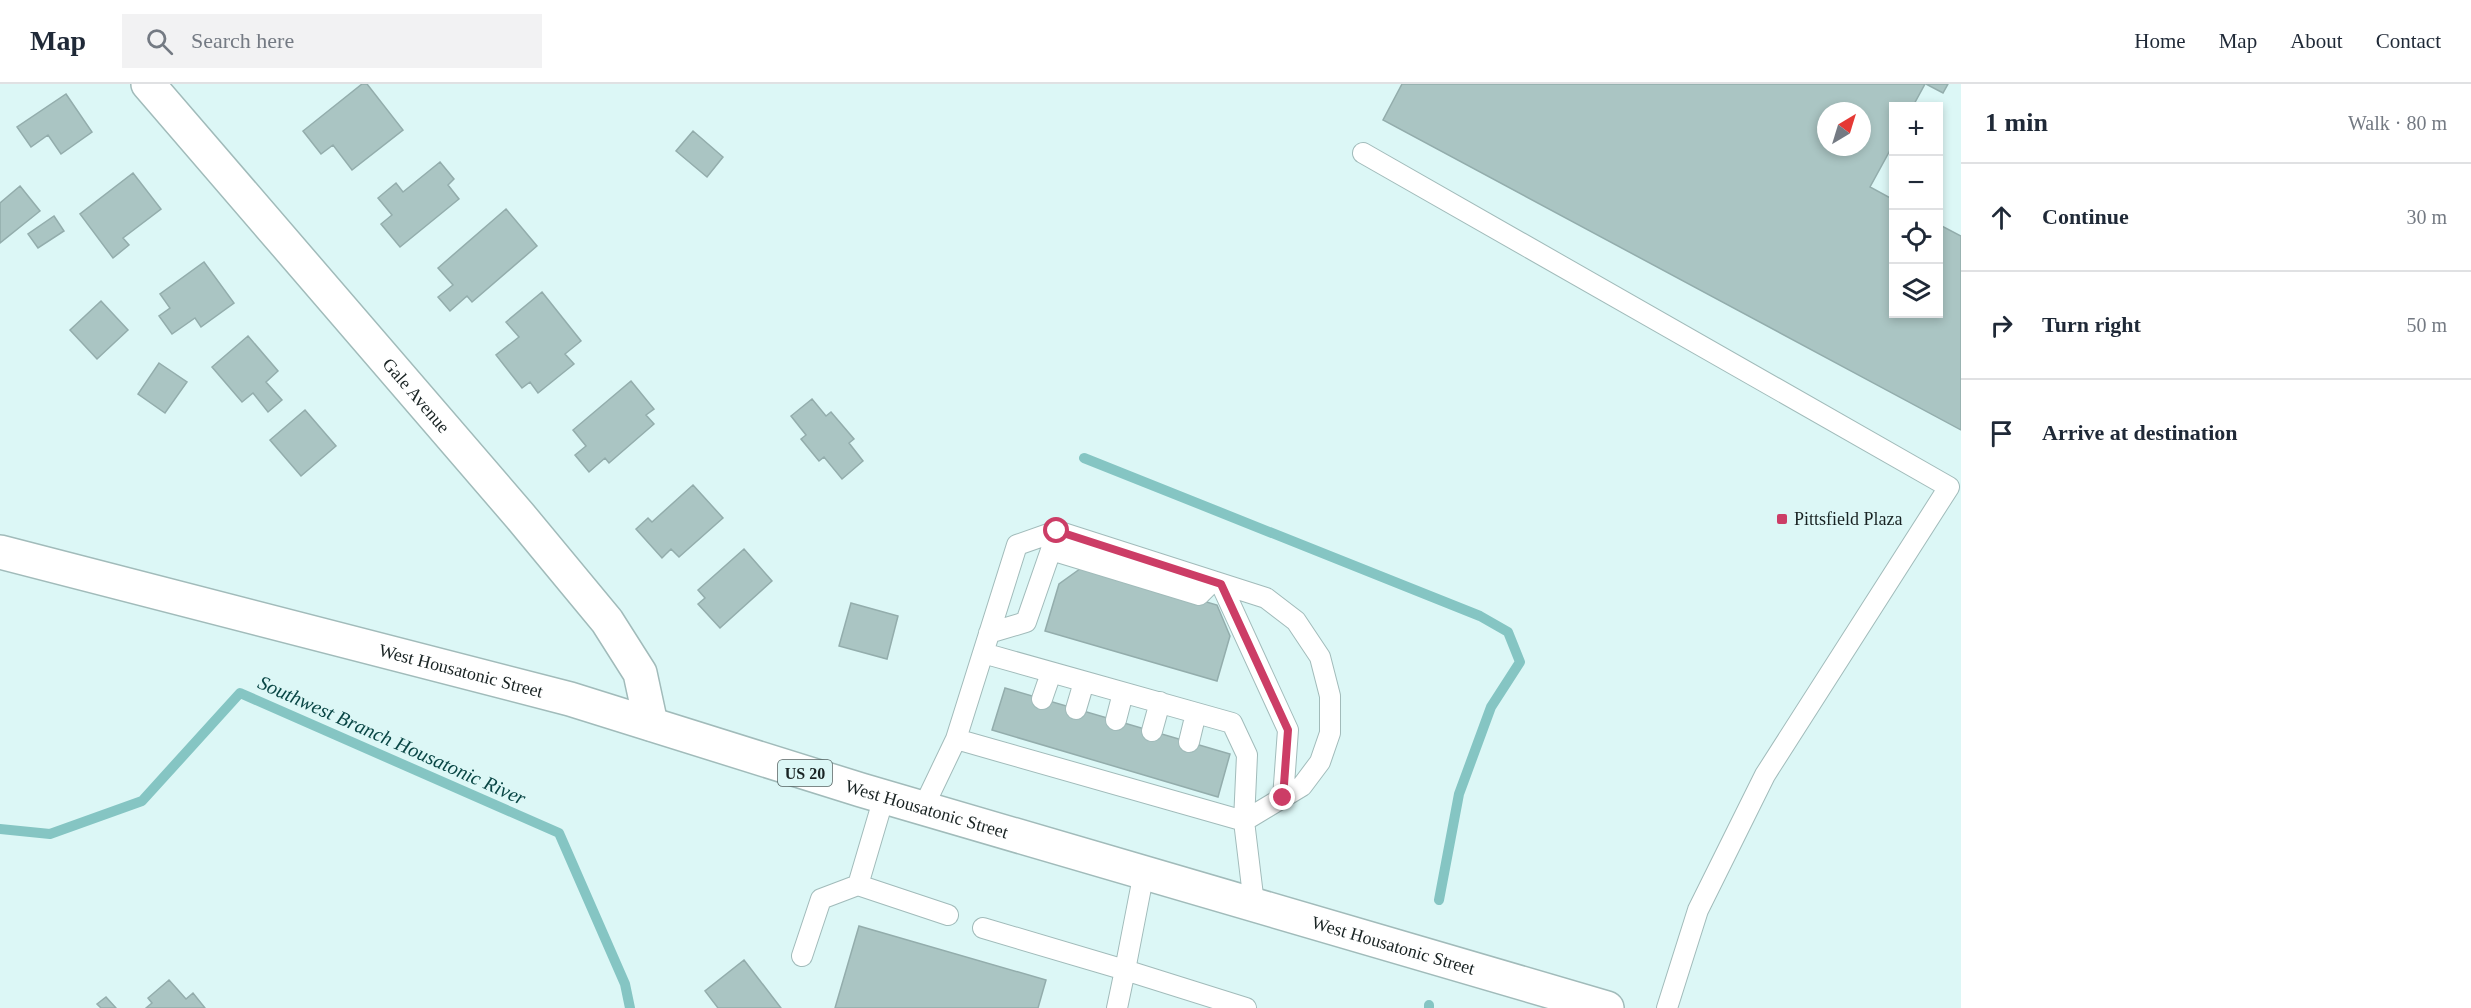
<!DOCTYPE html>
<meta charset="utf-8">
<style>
body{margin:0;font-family:"Times New Roman",serif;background:#f2f2f3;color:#1f2937}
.controls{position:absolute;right:18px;top:18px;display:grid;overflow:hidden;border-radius:0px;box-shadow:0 3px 9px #0003}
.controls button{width:54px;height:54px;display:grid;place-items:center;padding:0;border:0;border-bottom:2px solid #e0e1e3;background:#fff;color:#1f2937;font:30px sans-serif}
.compass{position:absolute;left:1817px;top:18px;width:54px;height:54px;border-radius:50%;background:#fff;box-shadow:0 3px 9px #0003;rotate:38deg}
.stop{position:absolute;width:18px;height:18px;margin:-14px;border:4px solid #cc3d66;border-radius:50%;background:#fff}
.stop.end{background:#cc3d66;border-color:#fff;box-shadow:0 2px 6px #0008}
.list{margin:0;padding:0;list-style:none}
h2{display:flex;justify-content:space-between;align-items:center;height:78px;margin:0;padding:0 24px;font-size:26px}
h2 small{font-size:20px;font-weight:400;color:#747a83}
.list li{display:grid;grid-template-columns:39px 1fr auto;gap:18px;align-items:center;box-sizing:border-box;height:108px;padding:0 24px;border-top:2px solid #e0e1e3}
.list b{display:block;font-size:22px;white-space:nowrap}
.list em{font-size:20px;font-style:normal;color:#747a83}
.icon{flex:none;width:33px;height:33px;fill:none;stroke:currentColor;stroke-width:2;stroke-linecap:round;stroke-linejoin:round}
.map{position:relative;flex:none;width:1961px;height:924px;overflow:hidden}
header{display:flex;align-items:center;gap:36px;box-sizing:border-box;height:84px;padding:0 30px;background:#fff;border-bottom:2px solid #e0e1e3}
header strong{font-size:28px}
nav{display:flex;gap:33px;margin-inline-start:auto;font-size:21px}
.search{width:420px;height:54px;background:#f2f2f3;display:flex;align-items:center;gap:15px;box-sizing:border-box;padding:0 21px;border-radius:0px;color:#747a83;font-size:22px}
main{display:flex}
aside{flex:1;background:#fff}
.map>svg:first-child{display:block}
</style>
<header>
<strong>Map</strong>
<div class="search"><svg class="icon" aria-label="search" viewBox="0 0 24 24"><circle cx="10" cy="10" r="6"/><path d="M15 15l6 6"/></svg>Search here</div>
<nav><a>Home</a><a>Map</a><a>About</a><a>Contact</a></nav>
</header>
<main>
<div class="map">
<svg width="1961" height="924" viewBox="0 0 1961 924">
<rect width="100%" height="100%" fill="#dcf7f6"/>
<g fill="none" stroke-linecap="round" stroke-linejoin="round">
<path stroke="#85c5c3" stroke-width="10" d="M 1084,374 L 1480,532 L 1508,548 L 1520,578 L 1491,623 L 1459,710 L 1439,816
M 0,745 L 50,750 L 142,717 L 240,609 L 559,749 L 625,900 L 630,924
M 1429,924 L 1429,921"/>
</g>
<path fill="#aac5c3" stroke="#93adac" stroke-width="1.5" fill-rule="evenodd" d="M 362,0 L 367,0 L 403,46 L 352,86 L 333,61 L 321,70 L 303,47 Z
M 1402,0 L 1925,0 L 1913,22 L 1894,22 L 1894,59 L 1870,103 L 1894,116 L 1894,230 L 1938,230 L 1938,140 L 1961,152 L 1961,346 L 1383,36 ZM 1826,27 L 1862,27 L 1862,63 L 1826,63 Z
M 1926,0 L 1948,0 L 1943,9 Z
M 66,10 L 92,48 L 61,70 L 48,51 L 31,63 L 17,43 Z
M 693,47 L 723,73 L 707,93 L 676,67 Z
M 440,78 L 454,95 L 448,101 L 459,115 L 400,163 L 381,140 L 392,131 L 378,114 L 396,99 L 403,108 Z
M 133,89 L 161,125 L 123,154 L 129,161 L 113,174 L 80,130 Z
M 20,102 L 40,127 L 0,159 L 0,119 Z
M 506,125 L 537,162 L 472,218 L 467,212 L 450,227 L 438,213 L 453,201 L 438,184 Z
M 54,132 L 64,147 L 38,164 L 28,150 Z
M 204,178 L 234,219 L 201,243 L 195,234 L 172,250 L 159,232 L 170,224 L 160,210 Z
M 542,208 L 581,257 L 565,270 L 574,280 L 538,309 L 530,298 L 522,304 L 496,271 L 519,253 L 506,238 Z
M 101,217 L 128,246 L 97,275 L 70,246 Z
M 248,252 L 278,287 L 266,298 L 282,316 L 268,328 L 253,309 L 242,318 L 212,283 Z
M 159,279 L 187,298 L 165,329 L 138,310 Z
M 631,297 L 654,325 L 646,331 L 654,340 L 609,379 L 605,374 L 589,388 L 575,371 L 586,362 L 573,346 Z
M 812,315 L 826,332 L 831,328 L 854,355 L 849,359 L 863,377 L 842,395 L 824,373 L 819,377 L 801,355 L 806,351 L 791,332 Z
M 305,326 L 336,362 L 301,392 L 270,356 Z
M 693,401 L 723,434 L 679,473 L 671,465 L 662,474 L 636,445 L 648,434 L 652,438 Z
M 744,465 L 772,497 L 720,544 L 698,520 L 705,514 L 698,506 Z
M 1084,482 L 1217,521 L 1230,552 L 1217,597 L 1045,547 L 1059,500 Z
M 851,519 L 898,532 L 887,575 L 839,562 Z
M 1005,604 L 1230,670 L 1218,713 L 992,646 Z
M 859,842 L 1046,896 L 1038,924 L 835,924 Z
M 744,876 L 781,924 L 718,924 L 705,907 Z
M 169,896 L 186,915 L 193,909 L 205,924 L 146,924 L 152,919 L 148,914 Z
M 106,913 L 116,924 L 101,924 L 97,920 Z"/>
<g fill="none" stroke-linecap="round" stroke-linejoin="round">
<g stroke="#a1bbba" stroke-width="22">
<path id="service" d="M 1363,69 L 1949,403 L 1765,691 L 1698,826 L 1667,924
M 1221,500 L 1288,646 L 1283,714
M 989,549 L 1026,538 L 1051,466 L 1199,511 L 1213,497
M 1042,615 L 1051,589
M 1076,625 L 1084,598
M 1116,636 L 1123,609
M 1152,647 L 1160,618
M 956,655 L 1244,737 L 1302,702 L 1320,678 L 1330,649 L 1330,612 L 1320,573 L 1296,537 L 1266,514 L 1057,447 L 1017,461 L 983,569
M 1189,658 L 1196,629
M 884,713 L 858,801 L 948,831
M 923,724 L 956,655 L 983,569 L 1232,639 L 1247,671 L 1244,737 L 1254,820
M 983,844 L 1125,886 L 1144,788
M 802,872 L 821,815 L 858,801
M 1117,924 L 1125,886 L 1246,924"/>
</g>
<g stroke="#a1bbba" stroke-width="36">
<g id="tertiary">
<path id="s1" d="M 148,0 L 520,432 L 607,537 L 640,589 L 651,640"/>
</g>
</g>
<g stroke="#a1bbba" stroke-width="36">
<g id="trunk">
<path id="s2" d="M 0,468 L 570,615 L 861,706 L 1607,924"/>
</g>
</g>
<use href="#service" stroke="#fff" stroke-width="20"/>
<use href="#tertiary" stroke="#fff" stroke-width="33"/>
<use href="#trunk" stroke="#fff" stroke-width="33"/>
</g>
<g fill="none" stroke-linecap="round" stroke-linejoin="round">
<path stroke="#cc3d66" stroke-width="8" d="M 1057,447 L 1221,500 L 1288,646 L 1283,714"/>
</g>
<rect fill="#cc3d66" stroke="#dcf7f6" stroke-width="2" x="1776" y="429" width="12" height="12" rx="3"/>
<g text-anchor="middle" stroke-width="6" stroke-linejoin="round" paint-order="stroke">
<rect fill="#dcf7f6" stroke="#546362" stroke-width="1.5" x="778" y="676" width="54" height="26" rx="4.5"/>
<g font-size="16" font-weight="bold" fill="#192323">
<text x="805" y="695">US 20</text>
</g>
<g font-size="18" fill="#192323" stroke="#dcf7f6">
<text dy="6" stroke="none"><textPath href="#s1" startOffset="411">Gale Avenue</textPath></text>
<text dy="6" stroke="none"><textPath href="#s2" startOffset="476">West Housatonic Street</textPath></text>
<text dy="6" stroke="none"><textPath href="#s2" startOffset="962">West Housatonic Street</textPath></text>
<text dy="6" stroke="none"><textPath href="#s2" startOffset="1448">West Housatonic Street</textPath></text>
</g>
<g font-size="18" fill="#192323" stroke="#dcf7f6" text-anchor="start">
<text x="1794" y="441">Pittsfield Plaza</text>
</g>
<g font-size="20" font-style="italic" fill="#094645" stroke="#dcf7f6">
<text transform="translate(392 656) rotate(24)" y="7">Southwest Branch Housatonic River</text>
</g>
</g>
</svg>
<div class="controls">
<button>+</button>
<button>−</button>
<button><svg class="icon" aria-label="locate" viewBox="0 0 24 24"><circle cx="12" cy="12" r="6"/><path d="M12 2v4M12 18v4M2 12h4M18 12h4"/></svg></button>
<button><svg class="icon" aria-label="layers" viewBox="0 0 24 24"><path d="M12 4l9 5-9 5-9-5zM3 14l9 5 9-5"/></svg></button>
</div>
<svg class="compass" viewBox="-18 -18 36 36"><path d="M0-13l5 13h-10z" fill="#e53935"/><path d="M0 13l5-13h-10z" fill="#747a83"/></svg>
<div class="stop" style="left:1057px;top:447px"></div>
<div class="stop end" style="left:1283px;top:714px"></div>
</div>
<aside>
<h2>1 min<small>Walk · 80 m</small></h2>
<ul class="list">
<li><svg class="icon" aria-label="ahead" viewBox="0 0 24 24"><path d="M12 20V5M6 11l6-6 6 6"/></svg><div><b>Continue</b></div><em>30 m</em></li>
<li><svg class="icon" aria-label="right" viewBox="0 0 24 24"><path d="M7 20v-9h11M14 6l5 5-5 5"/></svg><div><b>Turn right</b></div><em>50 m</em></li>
<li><svg class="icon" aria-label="arrive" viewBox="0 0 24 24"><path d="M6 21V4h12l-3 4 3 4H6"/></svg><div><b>Arrive at destination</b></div></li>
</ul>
</aside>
</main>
